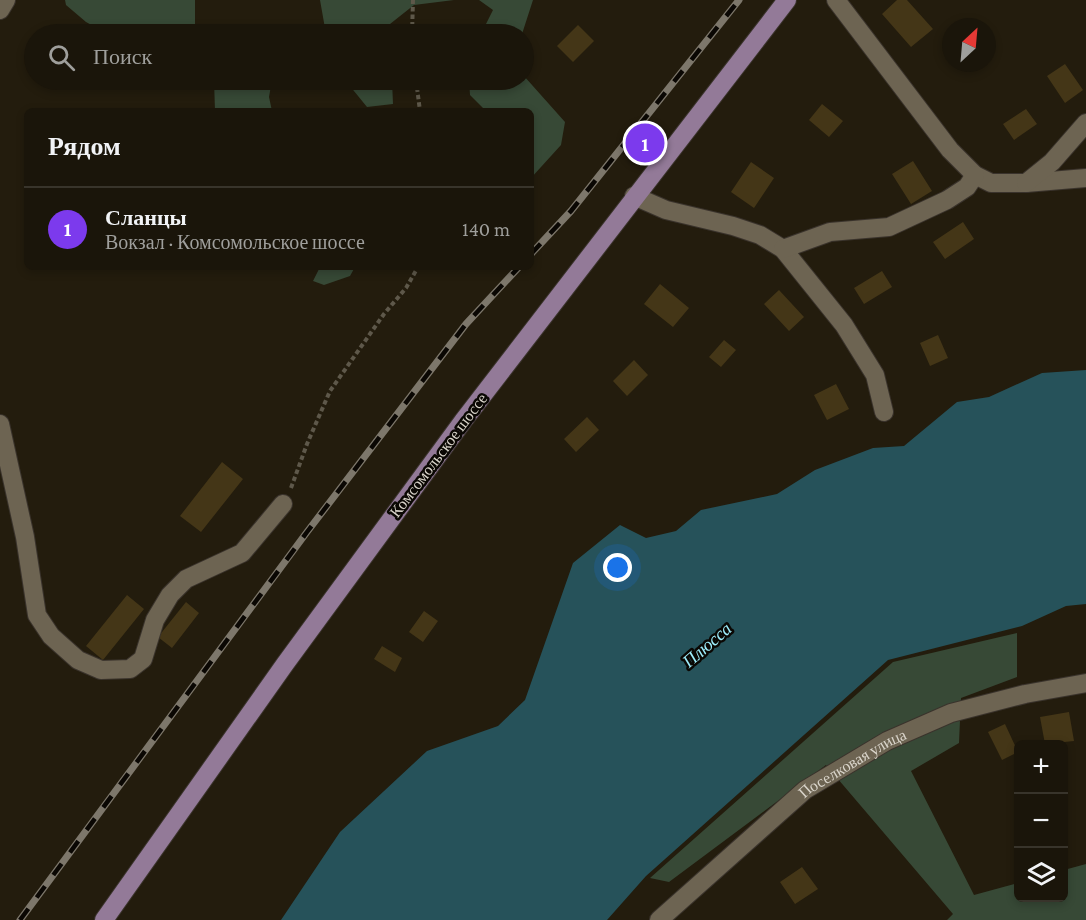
<!DOCTYPE html>
<html lang="ru">
<meta charset="utf-8">
<style>
body{margin:0;font-family:"Crimson Pro",serif;background:#231e13;color:#f1f3f6}
.controls{position:absolute;right:18px;bottom:18px;display:grid;overflow:hidden;border-radius:9px;box-shadow:0 3px 9px #0003}
.controls button{width:54px;height:54px;display:grid;place-items:center;padding:0;border:0;border-bottom:2px solid #38342b;background:#1a150a;color:#f1f3f6;font:30px sans-serif}
.compass{position:absolute;left:942px;top:18px;width:54px;height:54px;border-radius:50%;background:#1a150a;box-shadow:0 3px 9px #0003;rotate:26deg}
.you{position:absolute;left:618px;top:568px;width:21px;height:21px;margin:-15px;border:4px solid #fff;border-radius:50%;background:#1a73e8;box-shadow:0 0 0 9px #1a73e833}
.badge{display:grid;place-items:center;width:39px;height:39px;border-radius:50%;background:#7c3aed;color:#fff;font-size:20px;font-weight:700}
.pin{position:absolute;translate:-50% -50%;border:3px solid #fff;box-shadow:0 2px 6px #0006}
.list{margin:0;padding:0;list-style:none}
h2{display:flex;justify-content:space-between;align-items:center;height:78px;margin:0;padding:0 24px;font-size:26px}
h2 small{font-size:20px;font-weight:400;color:#9f9f9c}
.list li{display:grid;grid-template-columns:39px 1fr auto;gap:18px;align-items:center;box-sizing:border-box;height:84px;padding:0 24px;border-top:2px solid #38342b}
.list b{display:block;font-size:22px;white-space:nowrap}
.list p{margin:0;font-size:20px;white-space:nowrap;color:#9f9f9c}
.list em{font-size:20px;font-style:normal;color:#9f9f9c}
.icon{flex:none;width:33px;height:33px;fill:none;stroke:currentColor;stroke-width:2;stroke-linecap:round;stroke-linejoin:round}
.map{position:relative;flex:none;width:1086px;height:920px;overflow:hidden}
.search{position:absolute;background:#1a150a;box-shadow:0 3px 9px #0003;left:24px;top:24px;width:510px;height:66px;display:flex;align-items:center;gap:15px;box-sizing:border-box;padding:0 21px;border-radius:33px;color:#9f9f9c;font-size:22px}
.panel{position:absolute;background:#1a150a;box-shadow:0 3px 9px #0003;left:24px;top:108px;width:510px;height:162px;border-radius:9px}
.map>svg:first-child{display:block}
</style>
<div class="map">
<svg width="1086" height="920" viewBox="0 0 1086 920">
<rect width="100%" height="100%" fill="#231c0d"/>
<path fill="#374936" d="M 65,0 L 195,0 L 195,24 L 204,34 L 108,34 L 86,22 L 66,5 Z
M 320,0 L 454,0 L 414,5 L 390,24 L 390,34 L 326,34 Z
M 479,0 L 533,0 L 522,34 L 481,34 L 493,10 Z
M 524,76 L 565,122 L 561,145 L 531,178 L 531,111 L 486,111 L 470,95 L 469,80 L 524,80 Z
M 214,80 L 272,80 L 269,97 L 272,111 L 215,111 Z
M 345,80 L 392,80 L 393,104 L 367,107 Z
M 320,267 L 355,267 L 350,276 L 324,285 L 313,281 Z
M 1017,633 L 1017,677 L 961,698 L 959,743 L 911,771 L 974,895 L 1018,883 L 1018,898 L 1064,898 L 1064,870 L 1086,864 L 1086,920 L 947,920 L 953,914 L 826,765 L 669,882 L 650,878 L 893,662 Z"/>
<path fill="#26525a" d="M 1086,370 L 1086,604 L 1066,606 L 1022,626 L 888,660 L 646,876 L 607,920 L 281,920 L 340,832 L 427,751 L 498,726 L 525,700 L 573,563 L 620,525 L 646,538 L 676,531 L 701,510 L 777,494 L 815,470 L 873,448 L 904,446 L 957,402 L 989,397 L 1042,373 Z"/>
<path fill="#443617" d="M 897,0 L 907,0 L 933,29 L 911,47 L 882,14 Z
M 578,25 L 594,41 L 573,62 L 557,46 Z
M 1065,64 L 1083,90 L 1065,103 L 1047,76 Z
M 822,104 L 843,121 L 829,137 L 809,120 Z
M 1026,109 L 1037,124 L 1014,140 L 1003,124 Z
M 913,161 L 932,191 L 911,204 L 892,174 Z
M 751,162 L 774,178 L 754,208 L 731,192 Z
M 963,222 L 974,239 L 945,259 L 933,242 Z
M 882,271 L 892,287 L 864,304 L 854,288 Z
M 660,284 L 689,308 L 673,327 L 644,304 Z
M 779,290 L 804,317 L 789,331 L 764,304 Z
M 938,335 L 948,358 L 930,366 L 920,343 Z
M 724,340 L 736,350 L 721,367 L 709,357 Z
M 634,360 L 648,375 L 627,396 L 613,381 Z
M 836,384 L 849,409 L 827,420 L 814,395 Z
M 587,417 L 599,430 L 576,452 L 564,439 Z
M 222,462 L 243,479 L 201,532 L 180,516 Z
M 127,595 L 144,609 L 103,660 L 86,646 Z
M 186,602 L 199,613 L 172,648 L 158,637 Z
M 424,611 L 438,621 L 423,642 L 409,632 Z
M 382,646 L 402,658 L 395,672 L 374,659 Z
M 1069,712 L 1074,741 L 1045,744 L 1040,717 Z
M 1005,724 L 1018,752 L 1002,760 L 988,732 Z
M 802,867 L 818,889 L 795,904 L 780,882 Z"/>
<g fill="none" stroke-linecap="round" stroke-linejoin="round">
<g stroke="#3a332c" stroke-width="20">
<g id="minor">
<path d="M 836,0 L 950,150 L 975,175 L 991,183 L 1026,183 L 1086,178"/>
<path d="M 0,10 L 6,0"/>
<path d="M 1026,183 L 1052,162 L 1086,123"/>
<path d="M 634,196 L 666,210 L 733,226 L 760,235 L 783,249 L 844,325 L 875,375 L 884,412"/>
<path d="M 783,249 L 830,232 L 889,227 L 947,200 L 967,187 L 975,175"/>
<path d="M 0,424 L 25,537 L 37,615 L 51,636 L 78,660 L 101,670 L 130,669 L 143,659 L 155,620 L 170,595 L 186,579 L 242,553 L 283,504"/>
<path id="s1" d="M 659,920 L 805,790 L 887,741 L 951,713 L 1025,694 L 1086,683"/>
</g>
</g>
<g stroke="#3a332c" stroke-width="20">
<path id="major" d="M 104,920 L 285,664 L 463,421 L 787,0"/>
</g>
<path stroke="#5e584a" stroke-width="4" stroke-dasharray="4.5 3" stroke-linecap="butt" d="M 412,34 L 413,0
M 416,80 L 420,111
M 291,488 L 307,444 L 330,391 L 384,314 L 406,288 L 418,267"/>
<use href="#minor" stroke="#6d6452" stroke-width="18"/>
<use href="#major" stroke="#937a98" stroke-width="18"/>
<g stroke="#7d776b" stroke-width="7">
<path id="rail" d="M 531,254 L 571,211 L 739,0
M 20,920 L 307,532 L 466,324 L 519,267"/>
</g>
<use href="#rail" stroke="#0a0703" stroke-width="4.5" stroke-dasharray="14" stroke-linecap="butt"/>
</g>
<g text-anchor="middle" stroke-width="5" stroke-linejoin="round" paint-order="stroke">
<g font-size="16" fill="#d9d4ca" stroke="#0a0703">
<text transform="translate(438 455) rotate(-53)" y="6">Комсомольское шоссе</text>
<text dy="6" stroke="none"><textPath href="#s1" startOffset="250">Поселковая улица</textPath></text>
</g>
<g font-size="18" font-style="italic" fill="#9eeefc" stroke="#0a0703">
<text transform="translate(707 645) rotate(-41)" y="6">Плюсса</text>
</g>
</g>
</svg>
<div class="controls">
<button>+</button>
<button>−</button>
<button><svg class="icon" aria-label="layers" viewBox="0 0 24 24"><path d="M12 4l9 5-9 5-9-5zM3 14l9 5 9-5"/></svg></button>
</div>
<svg class="compass" viewBox="-18 -18 36 36"><path d="M0-13l5 13h-10z" fill="#e53935"/><path d="M0 13l5-13h-10z" fill="#9f9f9c"/></svg>
<div class="you"></div>
<div class="pin badge" style="left:645px;top:143px">1</div>
<div class="search"><svg class="icon" aria-label="search" viewBox="0 0 24 24"><circle cx="10" cy="10" r="6"/><path d="M15 15l6 6"/></svg>Поиск</div>
<section class="panel">
<h2>Рядом<small></small></h2>
<ul class="list">
<li><span class="badge">1</span><div><b>Сланцы</b><p>Вокзал · Комсомольское шоссе</p></div><em>140 m</em></li>
</ul>
</section>
</div>
